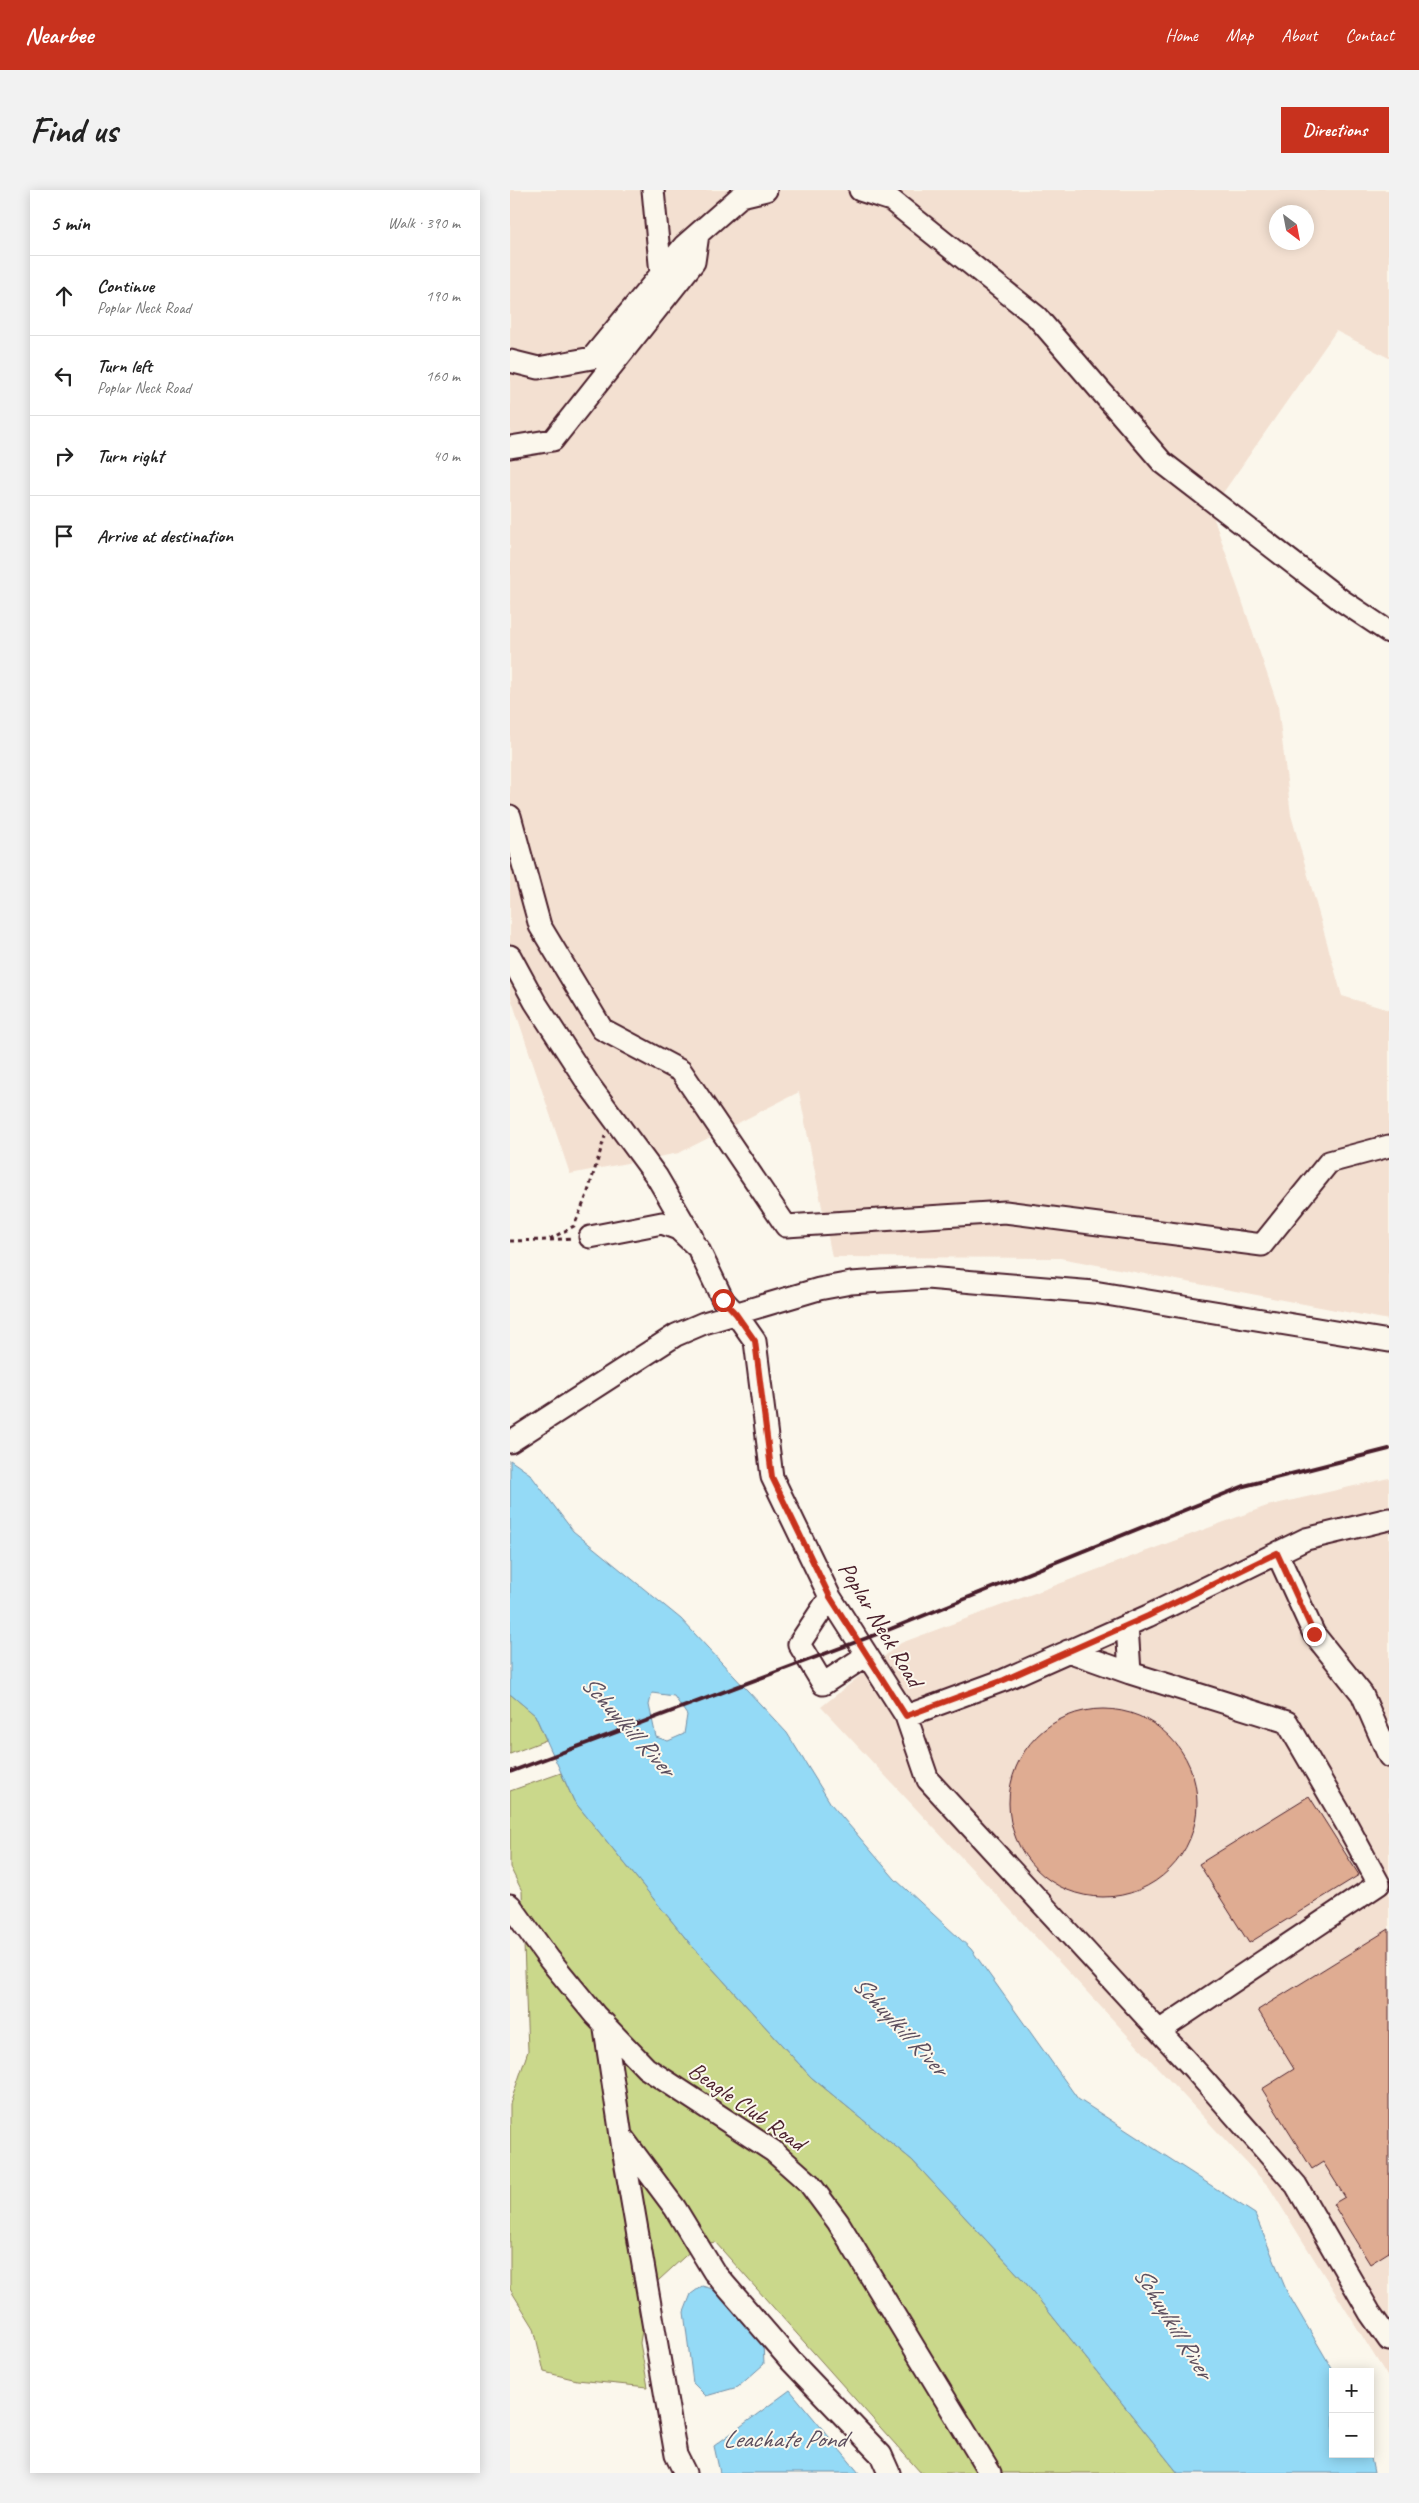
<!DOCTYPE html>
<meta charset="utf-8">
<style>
body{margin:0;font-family:Caveat,sans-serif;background:#f2f2f2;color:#222}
.controls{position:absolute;right:15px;bottom:15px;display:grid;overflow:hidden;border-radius:0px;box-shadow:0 2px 12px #0003}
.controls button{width:45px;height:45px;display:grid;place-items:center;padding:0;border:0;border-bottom:1px solid #e0e0e0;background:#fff;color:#222;font:25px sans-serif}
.compass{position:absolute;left:759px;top:15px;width:45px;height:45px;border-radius:50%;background:#fff;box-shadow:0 2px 12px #0003;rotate:148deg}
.stop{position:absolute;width:15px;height:15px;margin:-11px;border:4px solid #c8321e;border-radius:50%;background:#fff}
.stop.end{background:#c8321e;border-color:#fff;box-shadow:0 1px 5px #0008}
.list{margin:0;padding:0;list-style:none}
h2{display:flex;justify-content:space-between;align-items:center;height:65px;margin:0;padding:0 20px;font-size:21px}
h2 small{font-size:16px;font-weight:400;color:#767676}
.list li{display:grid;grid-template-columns:32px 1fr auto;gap:15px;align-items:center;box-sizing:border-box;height:80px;padding:0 20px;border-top:1px solid #e0e0e0}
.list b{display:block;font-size:19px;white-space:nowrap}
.list p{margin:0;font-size:16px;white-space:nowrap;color:#767676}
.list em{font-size:16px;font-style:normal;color:#767676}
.icon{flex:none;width:28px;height:28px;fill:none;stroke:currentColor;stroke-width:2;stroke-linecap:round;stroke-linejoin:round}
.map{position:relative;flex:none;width:879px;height:2283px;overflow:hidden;border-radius:0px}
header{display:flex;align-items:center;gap:30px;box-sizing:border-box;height:70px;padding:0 25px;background:#c8321e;color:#fff}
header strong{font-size:24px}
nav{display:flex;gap:28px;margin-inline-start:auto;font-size:18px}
.intro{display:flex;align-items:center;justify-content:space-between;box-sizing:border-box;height:120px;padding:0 30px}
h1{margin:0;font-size:35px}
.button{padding:12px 22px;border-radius:0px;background:#c8321e;color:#fff;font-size:18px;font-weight:700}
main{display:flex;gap:30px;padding:0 30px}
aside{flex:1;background:#fff;border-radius:0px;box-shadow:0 2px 12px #0003}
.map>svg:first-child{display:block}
</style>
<header>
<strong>Nearbee</strong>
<nav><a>Home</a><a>Map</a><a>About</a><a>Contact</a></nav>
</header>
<div class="intro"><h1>Find us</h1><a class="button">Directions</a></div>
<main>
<aside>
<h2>5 min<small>Walk · 390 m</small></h2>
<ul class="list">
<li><svg class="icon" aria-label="ahead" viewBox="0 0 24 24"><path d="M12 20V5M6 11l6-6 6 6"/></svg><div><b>Continue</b><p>Poplar Neck Road</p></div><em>190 m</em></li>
<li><svg class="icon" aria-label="left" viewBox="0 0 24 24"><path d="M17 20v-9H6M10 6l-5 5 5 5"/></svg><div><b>Turn left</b><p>Poplar Neck Road</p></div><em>160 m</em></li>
<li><svg class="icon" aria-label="right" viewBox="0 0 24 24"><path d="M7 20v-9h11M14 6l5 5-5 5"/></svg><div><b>Turn right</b></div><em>40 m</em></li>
<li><svg class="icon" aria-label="arrive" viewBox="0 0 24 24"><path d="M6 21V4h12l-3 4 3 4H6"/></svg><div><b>Arrive at destination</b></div></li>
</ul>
</aside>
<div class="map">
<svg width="879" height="2283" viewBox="0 0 879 2283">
<rect width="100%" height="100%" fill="#fbf7ec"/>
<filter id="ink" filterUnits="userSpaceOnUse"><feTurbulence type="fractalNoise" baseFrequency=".02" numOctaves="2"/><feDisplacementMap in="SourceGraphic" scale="10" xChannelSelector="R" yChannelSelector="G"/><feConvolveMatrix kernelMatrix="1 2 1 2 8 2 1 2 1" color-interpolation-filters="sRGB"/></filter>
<g filter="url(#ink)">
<path fill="#f3e0d1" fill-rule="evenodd" d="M 0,0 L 879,0 L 879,168 L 826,141 L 701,320 L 768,516 L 781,625 L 832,806 L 879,820 L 879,1130 L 550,1068 L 322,1067 L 289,902 L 169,963 L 60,984 L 0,805 ZM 766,22 L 796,22 L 796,52 L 766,52 Z
M 879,1288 L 879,2189 L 759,1997 L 311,1517 L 391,1453 L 757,1316 Z"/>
<path fill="#cad88b" stroke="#8a7c5b" d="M 0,1504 L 25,1525 L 36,1550 L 0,1564 Z
M 51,1583 L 64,1611 L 182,1756 L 301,1887 L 402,1970 L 515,2092 L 668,2283 L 411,2283 L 205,2052 L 186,2056 L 138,2100 L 130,2153 L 138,2197 L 67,2190 L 34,2182 L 24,2138 L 0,2099 L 0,1914 L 18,1861 L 12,1701 L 0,1677 L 0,1601 Z"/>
<path fill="#94daf6" stroke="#768fa5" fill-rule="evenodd" d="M 0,1270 L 20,1284 L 63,1341 L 171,1429 L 277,1543 L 321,1614 L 385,1689 L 461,1759 L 568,1909 L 745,2024 L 777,2102 L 824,2182 L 823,2264 L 860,2263 L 864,2283 L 668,2283 L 515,2092 L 402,1970 L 301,1887 L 182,1756 L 64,1611 L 25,1525 L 0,1504 ZM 142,1503 L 164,1506 L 177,1525 L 174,1544 L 158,1551 L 146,1547 L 139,1515 Z
M 192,2096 L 210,2101 L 253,2153 L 254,2174 L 228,2197 L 196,2206 L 183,2193 L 174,2122 L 181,2104 Z
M 280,2200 L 349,2283 L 210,2283 L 204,2256 Z"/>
<path fill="#dfac92" stroke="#4a1f2b" d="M499 1613a94 94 0 1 1 188 0a94 94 0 1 1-188 0Z
M 799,1606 L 849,1685 L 739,1753 L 689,1674 Z
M 879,1739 L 879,2062 L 860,2074 L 823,2014 L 835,2007 L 813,1972 L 802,1979 L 752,1899 L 784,1879 L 748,1820 Z"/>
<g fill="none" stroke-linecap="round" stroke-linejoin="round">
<g stroke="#4a1f2b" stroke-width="25">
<path id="minor" d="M 143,0 L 151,84
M 350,0 L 381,10 L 527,127 L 652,272 L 831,410 L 879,442
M 0,171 L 28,178 L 82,168 L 174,56 L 231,6 L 256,0
M 0,257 L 43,250 L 184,72 L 188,44
M 0,626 L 30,736 L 92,839 L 171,881 L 276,1036 L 495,1022 L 752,1055 L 819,972 L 879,956
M 0,766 L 25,812 L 79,895 L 147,987 L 182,1047
M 80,1047 L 152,1033 L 168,1039 L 188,1058 L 213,1110 L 226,1124 L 245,1151 L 262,1287 L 320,1407 L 396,1526 L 494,1490 L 638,1426 L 796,1349 L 879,1329
M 0,1252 L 166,1145 L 194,1133 L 309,1099 L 341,1093 L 417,1088 L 584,1102 L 879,1151
M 767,1363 L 804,1444 L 852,1504 L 879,1566
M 320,1407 L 289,1454 L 313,1494 L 357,1465
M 617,1435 L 620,1483
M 558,1461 L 620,1483 L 777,1532 L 837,1635 L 869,1694 L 649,1841
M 396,1526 L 418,1590 L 684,1879 L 786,1995 L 860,2123 L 879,2150
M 0,1715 L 39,1769 L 85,1825 L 136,1878 L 263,1961 L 299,1993 L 328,2032 L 480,2283
M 94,1833 L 113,1959 L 166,2265 L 175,2283
M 112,1947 L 165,2018 L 204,2082 L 281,2171 L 371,2265 L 379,2283"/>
</g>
<path stroke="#4a1f2b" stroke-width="3" stroke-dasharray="4 4" stroke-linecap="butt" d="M 40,1050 L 62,1048
M 0,1051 L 38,1050 L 64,1036 L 77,1005 L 95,946"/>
<use href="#minor" stroke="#fbf7ec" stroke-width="21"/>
<path stroke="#4a1f2b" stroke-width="4" d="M 0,1582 L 378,1440 L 734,1296 L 879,1259"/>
</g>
</g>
<g fill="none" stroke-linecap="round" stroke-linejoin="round" filter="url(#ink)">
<path stroke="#c8321e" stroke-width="6" d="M 213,1110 L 226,1124 L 245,1151 L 262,1287 L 320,1407 L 396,1526 L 494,1490 L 638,1426 L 767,1363 L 804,1444"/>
</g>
<g text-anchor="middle" stroke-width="4" stroke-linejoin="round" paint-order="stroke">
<g font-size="24" fill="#4a1f2b" stroke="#fbf7ec">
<text transform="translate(371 1434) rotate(59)" y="8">Poplar Neck Road</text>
<text transform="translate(237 1916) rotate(35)" y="8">Beagle Club Road</text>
</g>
<g font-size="25" font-style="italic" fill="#5c4e5e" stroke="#fbf7ec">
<text transform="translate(119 1535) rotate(48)" y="9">Schuylkill River</text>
<text transform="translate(391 1835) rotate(47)" y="9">Schuylkill River</text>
<text transform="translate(664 2132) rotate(58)" y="9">Schuylkill River</text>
<text x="274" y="2257">Leachate Pond</text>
</g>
</g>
</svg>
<div class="controls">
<button>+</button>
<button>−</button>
</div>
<svg class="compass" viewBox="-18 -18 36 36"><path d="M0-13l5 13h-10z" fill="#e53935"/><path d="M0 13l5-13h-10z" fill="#767676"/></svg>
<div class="stop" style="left:213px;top:1110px"></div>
<div class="stop end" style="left:804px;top:1444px"></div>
</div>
</main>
